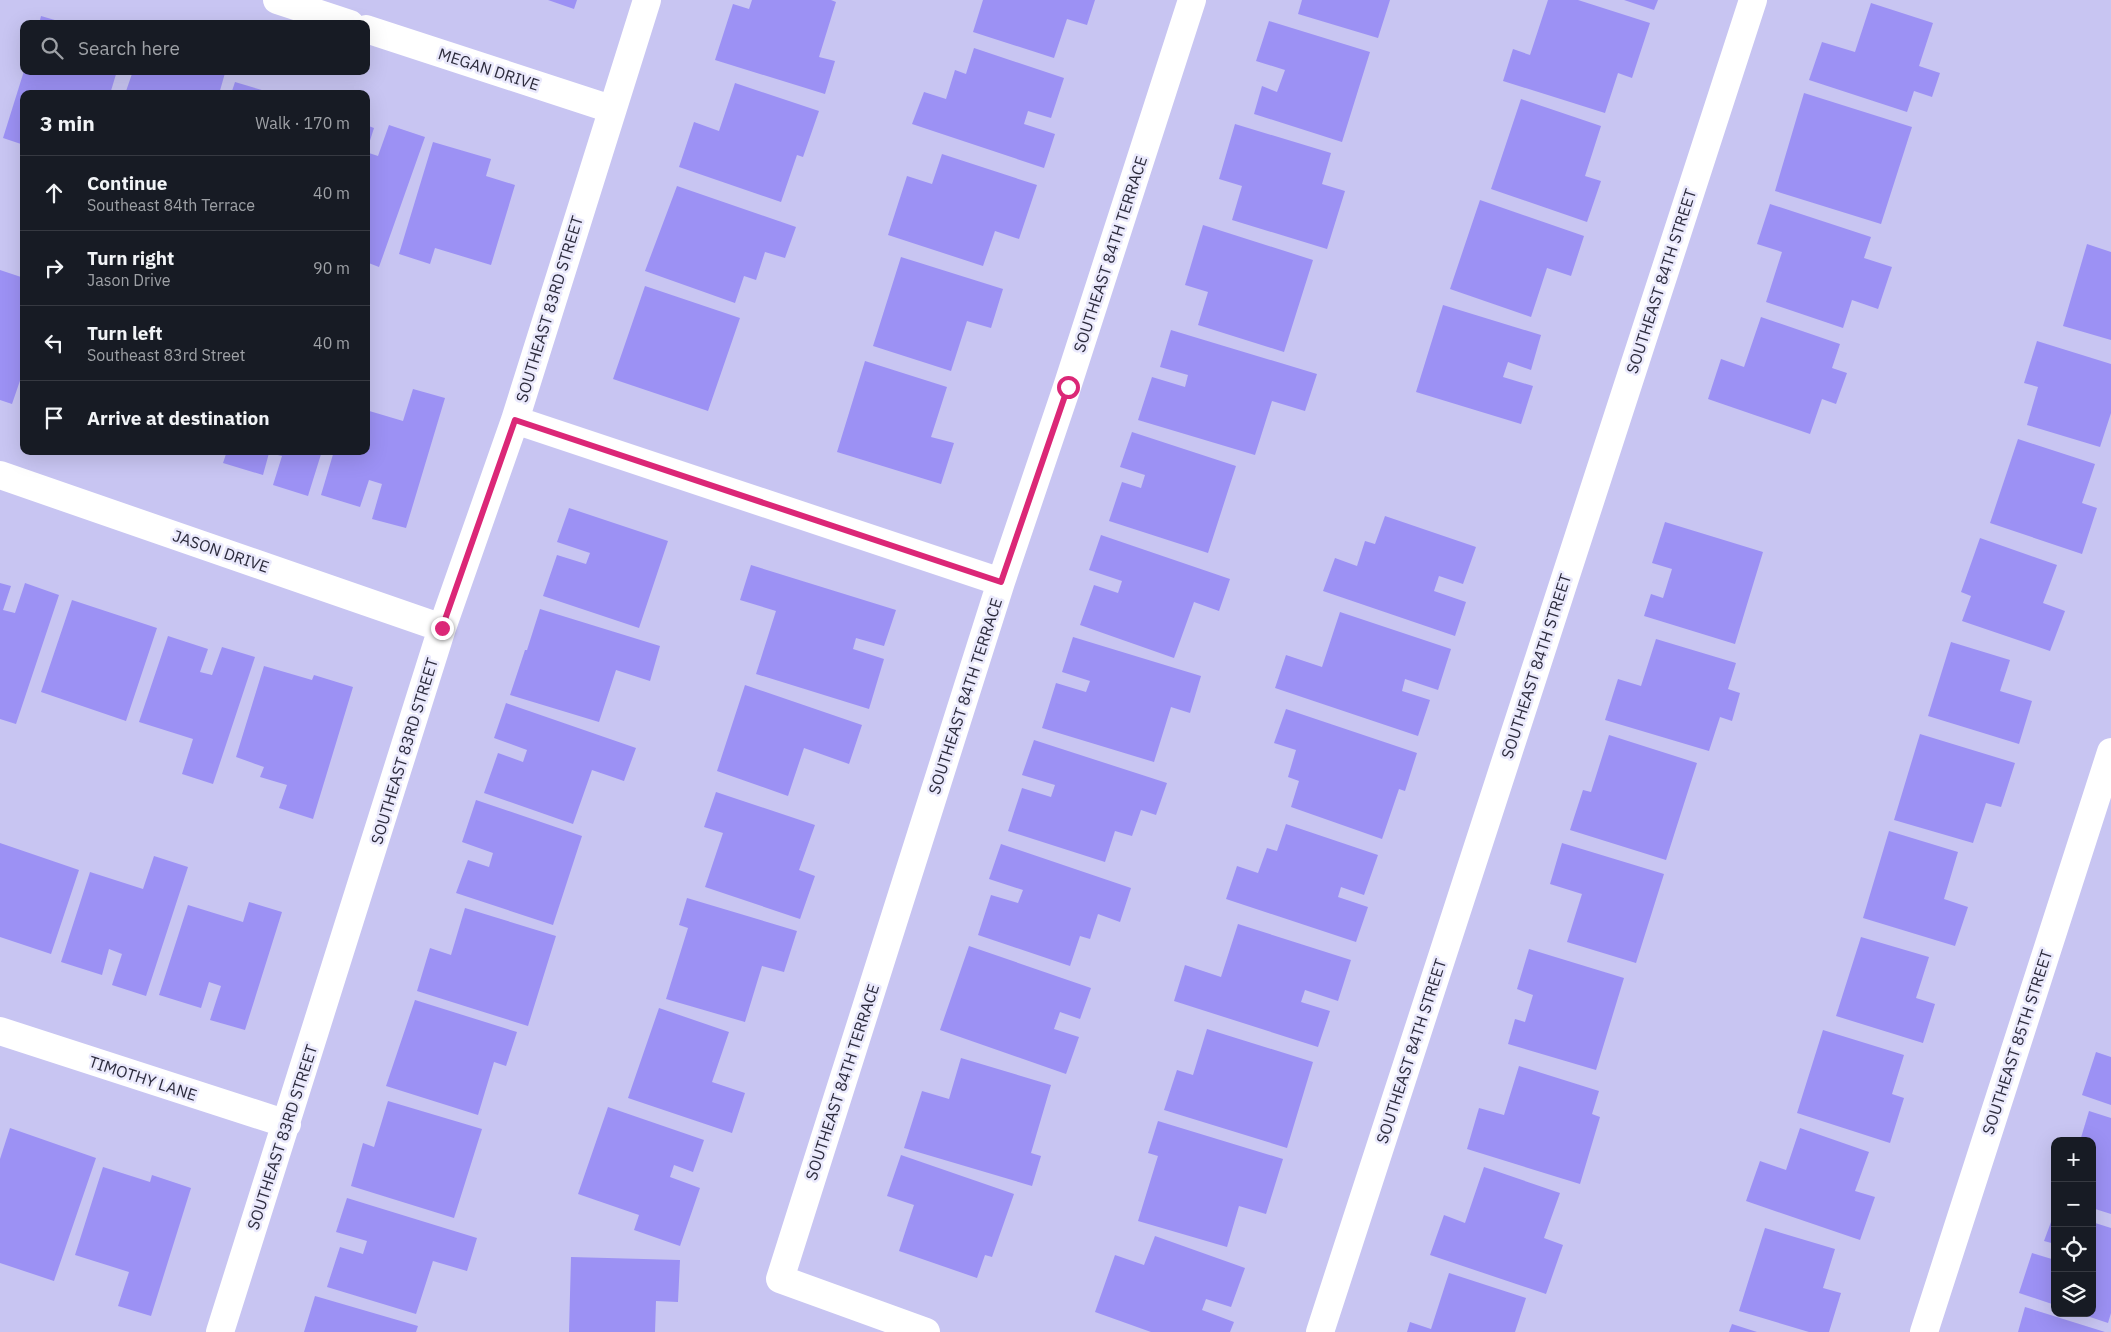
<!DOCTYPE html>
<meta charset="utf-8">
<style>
body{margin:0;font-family:"IBM Plex Sans",sans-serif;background:#242831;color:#f1f3f6}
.controls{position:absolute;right:15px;bottom:15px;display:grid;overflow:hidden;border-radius:10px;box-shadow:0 5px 20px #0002}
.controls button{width:45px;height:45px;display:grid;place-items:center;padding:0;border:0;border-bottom:1px solid #363941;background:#171b24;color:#f1f3f6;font:25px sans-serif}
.stop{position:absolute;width:15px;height:15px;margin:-11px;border:4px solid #db2777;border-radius:50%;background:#fff}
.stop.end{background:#db2777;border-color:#fff;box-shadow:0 1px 5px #0008}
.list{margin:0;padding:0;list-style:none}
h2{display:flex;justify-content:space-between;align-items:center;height:65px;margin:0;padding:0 20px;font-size:21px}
h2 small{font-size:16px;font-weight:400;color:#9ea1a6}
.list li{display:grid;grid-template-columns:32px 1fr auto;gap:15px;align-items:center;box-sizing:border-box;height:75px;padding:0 20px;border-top:1px solid #363941}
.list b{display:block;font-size:19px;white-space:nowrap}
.list p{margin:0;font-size:16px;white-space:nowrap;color:#9ea1a6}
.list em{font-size:16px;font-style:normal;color:#9ea1a6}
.icon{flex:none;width:28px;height:28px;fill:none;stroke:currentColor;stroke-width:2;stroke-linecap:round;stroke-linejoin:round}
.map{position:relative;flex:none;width:2111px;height:1332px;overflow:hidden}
.search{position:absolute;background:#171b24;box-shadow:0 5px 20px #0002;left:20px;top:20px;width:350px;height:55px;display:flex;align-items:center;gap:12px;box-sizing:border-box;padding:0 18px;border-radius:10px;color:#9ea1a6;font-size:19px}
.panel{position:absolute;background:#171b24;box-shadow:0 5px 20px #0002;left:20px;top:90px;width:350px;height:365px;border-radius:10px}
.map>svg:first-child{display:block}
</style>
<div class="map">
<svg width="2111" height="1332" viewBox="0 0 2111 1332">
<rect width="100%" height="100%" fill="#c8c5f2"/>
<path fill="#9c91f4" d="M 548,0 L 577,0 L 574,9 Z
M 752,0 L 831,0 L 836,2 L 819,57 L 835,61 L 825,94 L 715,60 L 733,4 L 749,9 Z
M 983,0 L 1095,0 L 1087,25 L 1067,19 L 1054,58 L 973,32 Z
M 1302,0 L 1390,0 L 1378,38 L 1298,14 Z
M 1548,0 L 1578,0 L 1650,23 L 1632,78 L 1618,73 L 1605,113 L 1503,81 L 1513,49 L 1530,55 Z
M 1624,0 L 1658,0 L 1654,10 Z
M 1871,3 L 1933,23 L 1919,66 L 1940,73 L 1932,97 L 1914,91 L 1907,112 L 1809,80 L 1822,42 L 1855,52 Z
M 41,16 L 65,23 L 65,24 L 39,24 Z
M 1269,21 L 1370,52 L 1342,142 L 1254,114 L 1262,86 L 1277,92 L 1285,70 L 1256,61 Z
M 974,48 L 1064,78 L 1051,118 L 1028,111 L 1024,124 L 1055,134 L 1044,168 L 912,124 L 924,92 L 946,99 L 955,70 L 966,74 Z
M 24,71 L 117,71 L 110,94 L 24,94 L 24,145 L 3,138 Z
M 133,71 L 219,71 L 225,73 L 219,94 L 125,94 Z
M 235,82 L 272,93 L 272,94 L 231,94 Z
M 735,83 L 819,111 L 803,157 L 797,155 L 781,202 L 679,167 L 694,122 L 719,131 Z
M 1804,93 L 1912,127 L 1881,224 L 1775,191 Z
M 1521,99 L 1601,126 L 1585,176 L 1601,181 L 1587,222 L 1491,189 Z
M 1235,124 L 1331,153 L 1322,184 L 1345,191 L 1327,249 L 1232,220 L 1242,186 L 1219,179 Z
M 366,125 L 374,128 L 367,150 L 366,150 Z
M 389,125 L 425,137 L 379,267 L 366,262 L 366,152 L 378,156 Z
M 433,142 L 491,159 L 486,176 L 515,185 L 491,265 L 435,248 L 430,264 L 399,254 Z
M 942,154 L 1037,185 L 1019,239 L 995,231 L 983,266 L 888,235 L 907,176 L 932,184 Z
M 677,186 L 796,227 L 785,258 L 765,252 L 756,280 L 744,276 L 735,303 L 645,271 Z
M 1480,200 L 1584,236 L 1571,276 L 1547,268 L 1531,317 L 1450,289 Z
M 1770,204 L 1871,237 L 1864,258 L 1892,267 L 1878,309 L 1852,300 L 1843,328 L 1766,302 L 1782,252 L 1757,244 Z
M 1203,225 L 1313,260 L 1284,352 L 1198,325 L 1208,292 L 1185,285 Z
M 2087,244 L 2111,252 L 2111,340 L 2063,326 Z
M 901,257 L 1003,289 L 991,328 L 967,321 L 951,371 L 873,346 Z
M 0,270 L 24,278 L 24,369 L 12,404 L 0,400 Z
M 645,286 L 740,318 L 708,411 L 613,379 Z
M 1443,305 L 1541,335 L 1531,370 L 1508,362 L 1503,377 L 1533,386 L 1521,424 L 1416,392 Z
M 1761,317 L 1840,344 L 1832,368 L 1847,373 L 1836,404 L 1822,399 L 1810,434 L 1708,399 L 1721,359 L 1744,367 Z
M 1171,330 L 1317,374 L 1305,411 L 1272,401 L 1255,455 L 1138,420 L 1152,377 L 1185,387 L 1188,375 L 1160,367 Z
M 2037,341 L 2111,364 L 2111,413 L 2100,447 L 2027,425 L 2038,387 L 2024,383 Z
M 865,361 L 947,387 L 931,437 L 954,443 L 941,484 L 837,452 Z
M 413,389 L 445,398 L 406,528 L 372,519 L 382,484 L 369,480 L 360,507 L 321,495 L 334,451 L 366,451 L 366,410 L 403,421 Z
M 1132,432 L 1236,466 L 1208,553 L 1109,521 L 1122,482 L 1141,488 L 1145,475 L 1120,467 Z
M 2018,439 L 2095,464 L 2082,503 L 2097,508 L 2082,554 L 1990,523 Z
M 227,451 L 322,451 L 308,496 L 273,485 L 282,456 L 269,453 L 263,475 L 223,463 Z
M 569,508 L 668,541 L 639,628 L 543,596 L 557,555 L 586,564 L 590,553 L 557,542 Z
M 1385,516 L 1476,547 L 1463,584 L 1439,576 L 1434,591 L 1466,602 L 1455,636 L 1323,591 L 1335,558 L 1357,566 L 1365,541 L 1375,544 Z
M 1665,522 L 1763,552 L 1735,644 L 1644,616 L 1651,594 L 1663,598 L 1672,569 L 1652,563 Z
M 1101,535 L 1230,579 L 1219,611 L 1194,602 L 1174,658 L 1080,625 L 1094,585 L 1118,593 L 1122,581 L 1089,570 Z
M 1980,538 L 2057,565 L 2043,603 L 2065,611 L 2050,651 L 1962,621 L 1971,596 L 1961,592 Z
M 751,565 L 896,610 L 884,646 L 856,638 L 853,649 L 884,659 L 869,709 L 756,674 L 776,611 L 740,600 Z
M 0,583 L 11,586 L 3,610 L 15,613 L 25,583 L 59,595 L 16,724 L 0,719 Z
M 72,600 L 157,628 L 126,721 L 41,692 Z
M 540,609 L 660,646 L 650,681 L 616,670 L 599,722 L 510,695 L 525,650 L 527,650 Z
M 1340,612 L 1451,649 L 1438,690 L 1405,679 L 1402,691 L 1430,700 L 1418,736 L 1275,688 L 1286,655 L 1322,667 Z
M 168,636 L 208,649 L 200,672 L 212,675 L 222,647 L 255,657 L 213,784 L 182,774 L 193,739 L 139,722 Z
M 1073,637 L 1201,676 L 1190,713 L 1171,707 L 1154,762 L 1042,728 L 1056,683 L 1086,692 L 1090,681 L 1062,672 Z
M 1656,639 L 1736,663 L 1728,689 L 1740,693 L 1732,721 L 1720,717 L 1709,751 L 1605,720 L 1618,679 L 1641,686 Z
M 1951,642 L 2010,660 L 2000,691 L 2032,701 L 2019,744 L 1928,716 Z
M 264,666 L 312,680 L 314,675 L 353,687 L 313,819 L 279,808 L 287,785 L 260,777 L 264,767 L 236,757 Z
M 745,685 L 862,725 L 849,764 L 804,748 L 788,796 L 717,771 Z
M 506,703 L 636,748 L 624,781 L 592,770 L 573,824 L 484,793 L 498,753 L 523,762 L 527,750 L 494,738 Z
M 1286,709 L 1417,753 L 1405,791 L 1399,789 L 1382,839 L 1291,807 L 1299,781 L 1288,777 L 1296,750 L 1274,743 Z
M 1920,734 L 2015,763 L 2001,807 L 1986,803 L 1973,843 L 1894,820 Z
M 1609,735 L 1697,763 L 1666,860 L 1570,830 L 1583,790 L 1591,792 Z
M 1034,740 L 1167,783 L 1156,815 L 1141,810 L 1132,836 L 1115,831 L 1105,862 L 1008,831 L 1022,788 L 1051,797 L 1055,785 L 1022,775 Z
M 716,792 L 815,825 L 799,870 L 815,876 L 800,919 L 705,887 L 723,833 L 704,827 Z
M 476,800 L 582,836 L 553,925 L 456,893 L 468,860 L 489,867 L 493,853 L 462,842 Z
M 1286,824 L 1378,855 L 1364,895 L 1341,887 L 1338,897 L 1368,907 L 1356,942 L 1226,899 L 1237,866 L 1258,873 L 1267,848 L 1277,851 Z
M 1889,831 L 1958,852 L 1944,899 L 1968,907 L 1955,946 L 1863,918 Z
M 0,843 L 79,870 L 51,954 L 0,937 Z
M 1562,843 L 1664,874 L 1636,963 L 1567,942 L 1582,894 L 1550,884 Z
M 1001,844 L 1131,888 L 1120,922 L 1098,914 L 1090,939 L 1080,936 L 1070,966 L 978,935 L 991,895 L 1018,903 L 1023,890 L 989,879 Z
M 154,856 L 188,867 L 146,996 L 112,985 L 122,954 L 109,949 L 102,975 L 61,962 L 90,872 L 143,889 Z
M 687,898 L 797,931 L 784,972 L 762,966 L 745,1022 L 666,999 L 688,928 L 679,925 Z
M 249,902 L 282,912 L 245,1030 L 210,1020 L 221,986 L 209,982 L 201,1008 L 159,995 L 188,905 L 243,922 Z
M 465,908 L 556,936 L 528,1026 L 417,991 L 430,948 L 451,955 Z
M 1238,924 L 1351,960 L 1338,1001 L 1305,990 L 1301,1002 L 1330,1011 L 1318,1047 L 1174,1001 L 1185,965 L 1221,977 Z
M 1861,937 L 1929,957 L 1916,998 L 1935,1004 L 1923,1043 L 1836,1016 Z
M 969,946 L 1091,988 L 1080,1019 L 1060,1012 L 1054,1029 L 1079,1037 L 1066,1074 L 940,1030 Z
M 1529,949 L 1624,978 L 1596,1070 L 1508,1044 L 1515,1019 L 1525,1022 L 1533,995 L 1517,989 Z
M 415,1000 L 517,1032 L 506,1066 L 494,1062 L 478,1115 L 386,1086 Z
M 659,1008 L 729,1032 L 712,1082 L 745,1093 L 732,1133 L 628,1098 Z
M 1207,1029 L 1313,1062 L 1287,1148 L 1164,1110 L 1177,1070 L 1193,1075 Z
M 1823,1030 L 1904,1055 L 1892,1094 L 1904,1098 L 1890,1143 L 1797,1113 Z
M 2096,1052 L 2111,1057 L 2111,1105 L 2082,1095 Z
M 961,1058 L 1051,1085 L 1031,1153 L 1041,1156 L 1032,1186 L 904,1148 L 922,1091 L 949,1099 Z
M 1519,1066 L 1599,1091 L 1592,1114 L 1600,1117 L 1580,1184 L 1467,1149 L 1479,1108 L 1504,1115 Z
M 388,1101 L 482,1129 L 454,1218 L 351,1186 L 363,1143 L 374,1147 Z
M 608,1107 L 704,1140 L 693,1172 L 674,1165 L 670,1177 L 700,1188 L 680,1246 L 634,1230 L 639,1215 L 578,1194 Z
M 2089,1111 L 2111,1118 L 2111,1214 L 2092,1208 L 2092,1141 L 2080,1141 Z
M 1158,1121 L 1283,1159 L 1266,1214 L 1239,1206 L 1227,1247 L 1138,1221 L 1158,1156 L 1148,1153 Z
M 10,1128 L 96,1158 L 54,1281 L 0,1263 L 0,1159 Z
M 1800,1128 L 1869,1152 L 1855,1191 L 1875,1197 L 1860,1240 L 1746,1201 L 1760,1161 L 1786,1170 Z
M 901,1155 L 1014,1194 L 992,1257 L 985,1255 L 977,1278 L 899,1251 L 914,1205 L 887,1196 Z
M 103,1167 L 150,1182 L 152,1175 L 191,1188 L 151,1316 L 118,1306 L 129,1272 L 75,1255 Z
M 1484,1167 L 1560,1193 L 1544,1238 L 1563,1245 L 1546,1294 L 1430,1255 L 1444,1215 L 1465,1223 Z
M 347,1198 L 477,1238 L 467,1271 L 433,1261 L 416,1314 L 327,1287 L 340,1247 L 363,1254 L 367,1241 L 336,1232 Z
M 2055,1211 L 2055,1244 L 2044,1241 Z
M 2092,1222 L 2111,1228 L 2111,1313 L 2108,1323 L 2081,1314 L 2092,1313 Z
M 1765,1228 L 1835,1249 L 1823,1288 L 1841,1293 L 1829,1332 L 1809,1332 L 1739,1311 Z
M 1155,1236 L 1245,1268 L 1231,1307 L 1206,1299 L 1202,1310 L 1234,1322 L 1230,1332 L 1151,1332 L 1095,1312 L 1115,1255 L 1144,1265 Z
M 2032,1253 L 2055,1260 L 2055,1305 L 2019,1293 Z
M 571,1257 L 680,1260 L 678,1302 L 656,1301 L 655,1332 L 569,1332 Z
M 1449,1273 L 1526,1298 L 1515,1332 L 1407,1332 L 1410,1322 L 1431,1329 Z
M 315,1296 L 418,1326 L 416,1332 L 304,1332 Z
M 2025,1307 L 2105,1332 L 2018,1332 Z
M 1732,1324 L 1757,1332 L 1729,1332 Z"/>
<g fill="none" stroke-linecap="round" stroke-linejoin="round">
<path stroke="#fff" stroke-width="28" d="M 277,0 L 350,24
M 366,29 L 611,109
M 515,420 L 1001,582
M 0,475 L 442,628
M 0,1031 L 287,1124
M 220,1332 L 442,628 L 515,420 L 647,0
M 926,1332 L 780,1279 L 1001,582 L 1067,387 L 1192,0
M 1320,1332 L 1753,0
M 1924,1332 L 2111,752"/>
</g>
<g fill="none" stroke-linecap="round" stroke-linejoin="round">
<path stroke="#db2777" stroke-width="6" d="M 442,628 L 515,420 L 1001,582 L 1068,387"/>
</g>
<g text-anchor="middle" stroke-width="5" stroke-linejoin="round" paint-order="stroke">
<g font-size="16" fill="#2c2b3c" stroke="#eae9fc">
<text transform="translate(489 69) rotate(18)" y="6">MEGAN DRIVE</text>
<text transform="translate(1110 254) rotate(-72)" y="6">SOUTHEAST 84TH TERRACE</text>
<text transform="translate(1661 281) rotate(-72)" y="6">SOUTHEAST 84TH STREET</text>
<text transform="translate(549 309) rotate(-73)" y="6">SOUTHEAST 83RD STREET</text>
<text transform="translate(221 551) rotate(19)" y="6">JASON DRIVE</text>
<text transform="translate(1536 666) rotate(-72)" y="6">SOUTHEAST 84TH STREET</text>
<text transform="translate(965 696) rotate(-72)" y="6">SOUTHEAST 84TH TERRACE</text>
<text transform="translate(404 751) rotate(-73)" y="6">SOUTHEAST 83RD STREET</text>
<text transform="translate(2017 1042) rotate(-72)" y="6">SOUTHEAST 85TH STREET</text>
<text transform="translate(1411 1051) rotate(-72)" y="6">SOUTHEAST 84TH STREET</text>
<text transform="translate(143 1078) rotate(18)" y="6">TIMOTHY LANE</text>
<text transform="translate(842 1082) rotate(-72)" y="6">SOUTHEAST 84TH TERRACE</text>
<text transform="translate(282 1137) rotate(-72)" y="6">SOUTHEAST 83RD STREET</text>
</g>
</g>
</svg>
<div class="controls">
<button>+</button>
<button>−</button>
<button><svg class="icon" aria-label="locate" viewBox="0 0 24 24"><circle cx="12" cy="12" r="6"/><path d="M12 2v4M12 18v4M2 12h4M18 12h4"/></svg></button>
<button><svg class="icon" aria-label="layers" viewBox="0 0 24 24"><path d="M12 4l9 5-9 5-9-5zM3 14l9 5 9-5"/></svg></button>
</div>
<div class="stop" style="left:1068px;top:387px"></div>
<div class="stop end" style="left:442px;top:628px"></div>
<div class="search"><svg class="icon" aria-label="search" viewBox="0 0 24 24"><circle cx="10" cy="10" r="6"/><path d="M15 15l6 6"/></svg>Search here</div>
<section class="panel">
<h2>3 min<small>Walk · 170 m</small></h2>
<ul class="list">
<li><svg class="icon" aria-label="ahead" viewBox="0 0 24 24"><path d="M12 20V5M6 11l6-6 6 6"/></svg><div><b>Continue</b><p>Southeast 84th Terrace</p></div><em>40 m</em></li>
<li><svg class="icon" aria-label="right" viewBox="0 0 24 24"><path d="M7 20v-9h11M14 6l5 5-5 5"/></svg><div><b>Turn right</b><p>Jason Drive</p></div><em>90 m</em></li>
<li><svg class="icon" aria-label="left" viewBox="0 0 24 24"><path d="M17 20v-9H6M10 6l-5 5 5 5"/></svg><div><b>Turn left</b><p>Southeast 83rd Street</p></div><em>40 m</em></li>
<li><svg class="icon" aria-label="arrive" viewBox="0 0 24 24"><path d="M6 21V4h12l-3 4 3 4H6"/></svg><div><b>Arrive at destination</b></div></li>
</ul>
</section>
</div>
